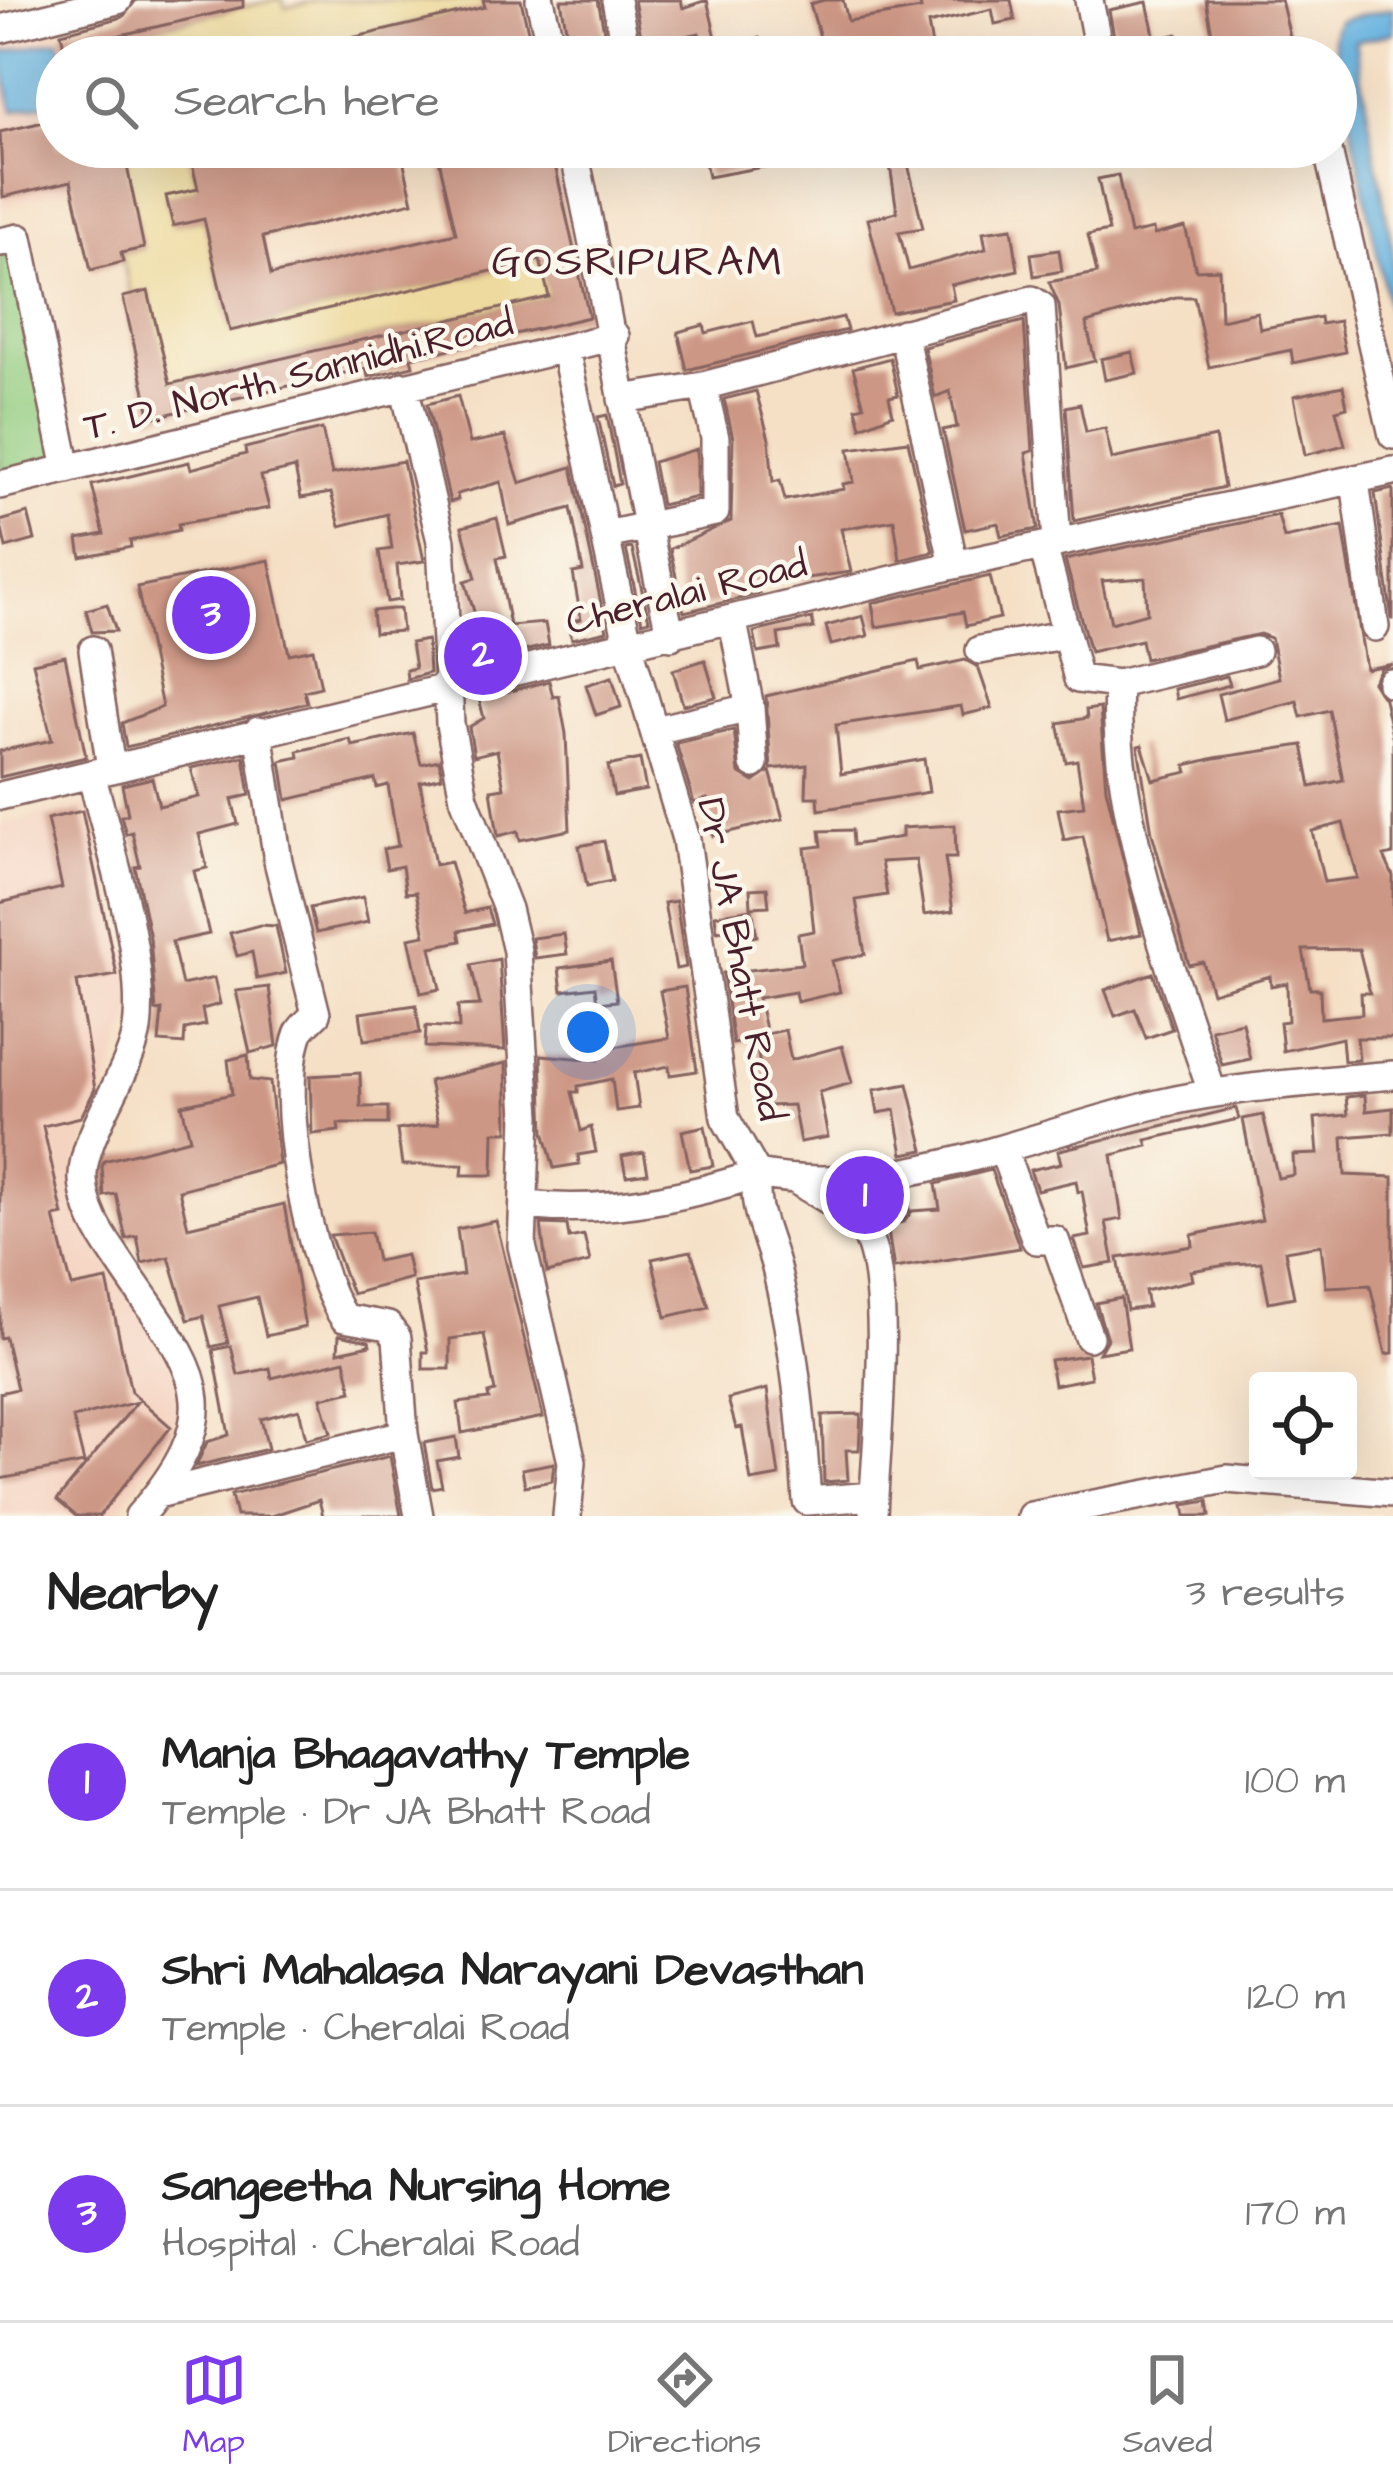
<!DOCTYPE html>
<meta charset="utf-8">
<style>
body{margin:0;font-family:"Architects Daughter",sans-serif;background:#f6f6f6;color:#222}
.controls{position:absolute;right:36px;bottom:36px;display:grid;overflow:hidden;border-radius:12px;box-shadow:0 12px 48px #0002}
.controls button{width:108px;height:108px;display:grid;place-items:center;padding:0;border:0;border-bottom:3px solid #e0e0e0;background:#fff;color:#222;font:60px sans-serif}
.you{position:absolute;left:588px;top:1032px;width:42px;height:42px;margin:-30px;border:9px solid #fff;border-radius:50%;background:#1a73e8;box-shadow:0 0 0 18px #1a73e833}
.badge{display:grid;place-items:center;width:78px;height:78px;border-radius:50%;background:#7c3aed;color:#fff;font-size:39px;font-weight:700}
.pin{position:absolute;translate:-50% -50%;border:6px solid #fff;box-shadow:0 3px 12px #0006}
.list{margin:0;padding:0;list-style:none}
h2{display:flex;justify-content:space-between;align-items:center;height:156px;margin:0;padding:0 48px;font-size:51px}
h2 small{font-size:39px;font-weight:400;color:#767676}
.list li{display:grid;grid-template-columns:78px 1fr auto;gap:36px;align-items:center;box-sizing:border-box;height:216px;padding:0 48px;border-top:3px solid #e0e0e0}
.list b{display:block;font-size:45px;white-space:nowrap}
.list p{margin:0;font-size:39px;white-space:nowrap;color:#767676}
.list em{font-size:39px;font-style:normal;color:#767676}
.icon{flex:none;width:66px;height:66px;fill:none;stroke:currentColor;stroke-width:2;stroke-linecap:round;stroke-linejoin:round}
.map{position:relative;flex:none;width:1393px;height:1516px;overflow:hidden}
.search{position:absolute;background:#fff;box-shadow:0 12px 48px #0002;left:36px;right:36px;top:36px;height:132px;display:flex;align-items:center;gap:30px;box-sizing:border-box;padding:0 42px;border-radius:66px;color:#767676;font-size:45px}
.sheet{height:804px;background:#fff}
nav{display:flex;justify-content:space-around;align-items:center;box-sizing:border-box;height:168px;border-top:3px solid #e0e0e0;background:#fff;font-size:33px;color:#767676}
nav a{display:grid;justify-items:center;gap:6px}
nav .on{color:#7c3aed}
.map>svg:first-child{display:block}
</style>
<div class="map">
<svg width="1393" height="1516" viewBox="0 0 1393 1516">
<rect width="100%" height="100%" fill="#fbf7ec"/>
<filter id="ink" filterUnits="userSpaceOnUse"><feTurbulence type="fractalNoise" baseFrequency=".00833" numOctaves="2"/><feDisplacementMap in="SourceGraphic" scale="24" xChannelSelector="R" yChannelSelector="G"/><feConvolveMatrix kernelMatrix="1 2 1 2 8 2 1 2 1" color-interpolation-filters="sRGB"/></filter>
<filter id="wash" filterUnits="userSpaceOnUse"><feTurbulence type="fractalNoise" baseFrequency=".004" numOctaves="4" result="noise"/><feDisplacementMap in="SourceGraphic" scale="48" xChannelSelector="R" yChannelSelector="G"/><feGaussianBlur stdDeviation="2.7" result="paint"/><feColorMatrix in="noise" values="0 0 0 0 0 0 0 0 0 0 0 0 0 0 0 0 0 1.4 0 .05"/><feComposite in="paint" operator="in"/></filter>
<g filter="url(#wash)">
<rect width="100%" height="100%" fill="#f5e0c6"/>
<path fill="#f5d3c1" d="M 55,22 L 64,57 L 57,57 L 57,147 L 93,183 L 0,206 L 0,35 Z
M 94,803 L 137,1002 L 79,1162 L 179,1361 L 186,1420 L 113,1516 L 0,1516 L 0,825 Z"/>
<path fill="#92cc80" stroke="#6e7656" stroke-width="3" d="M 14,250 L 61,463 L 0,476 L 0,253 Z"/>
<path fill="#eeda9e" stroke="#9c7c64" stroke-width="3" d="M 274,0 L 283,0 L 285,8 L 318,0 L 483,0 L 496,57 L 459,13 L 269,57 L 102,57 L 99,40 Z
M 123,147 L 188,147 L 198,189 L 166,197 L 173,225 L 204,219 L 231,331 L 517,265 L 516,154 L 549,297 L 169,384 L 148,292 L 131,295 L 121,253 L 143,248 L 100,172 L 127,165 Z"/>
<path fill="#66b2df" stroke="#586885" stroke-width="3" d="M 1393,8 L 1393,33 L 1355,41 L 1393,253 L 1393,333 L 1333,36 L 1338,21 Z
M 59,40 L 63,57 L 57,57 L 57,101 L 13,111 L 0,53 Z"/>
<g id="blocks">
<path fill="#cd9785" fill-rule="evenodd" d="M 136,0 L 243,0 L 243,7 L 99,40 L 102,57 L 66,57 L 61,33 L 123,17 Z
M 483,0 L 521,0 L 534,57 L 300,57 L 300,50 L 485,7 Z
M 561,0 L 598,0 L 609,57 L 571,57 Z
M 634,0 L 681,0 L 683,8 L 707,0 L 718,46 L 759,38 L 763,57 L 704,57 L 699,33 L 643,46 Z
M 824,0 L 843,0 L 848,21 L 921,9 L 919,0 L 1011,0 L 1015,20 L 995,24 L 992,9 L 928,24 L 934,57 L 826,57 L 810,4 Z
M 1206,0 L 1281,0 L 1295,57 L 1216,57 Z
M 1147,2 L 1155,39 L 1177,34 L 1183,57 L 1118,57 L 1117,49 L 1133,45 L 1131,39 L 1115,42 L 1109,10 Z
M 57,119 L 57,147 L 123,147 L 144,248 L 121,253 L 123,262 L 91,270 L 71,181 L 3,197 L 0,132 Z
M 188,147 L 400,147 L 413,202 L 263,237 L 271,275 L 456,233 L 436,147 L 551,147 L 589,317 L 411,358 L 413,366 L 368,377 L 366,368 L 151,418 L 123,297 L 148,291 L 170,384 L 549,297 L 540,260 L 230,331 L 204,219 L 173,226 L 166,196 L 198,189 Z
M 702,147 L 818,147 L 819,157 L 708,177 Z
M 864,147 L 904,147 L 923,228 L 899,232 L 909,270 L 986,249 L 983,232 L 1012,228 L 1018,270 L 951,285 L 954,300 L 891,312 L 868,219 L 897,212 L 890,165 L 869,169 Z
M 1118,175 L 1130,234 L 1153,229 L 1154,235 L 1185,227 L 1196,270 L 1219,269 L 1221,320 L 1257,312 L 1260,329 L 1320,317 L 1321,324 L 1339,321 L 1345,352 L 1293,363 L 1291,350 L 1209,367 L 1194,297 L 1176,297 L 1086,323 L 1095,361 L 1066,368 L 1059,305 L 1049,282 L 1097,273 L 1088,235 L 1109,231 L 1098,179 Z
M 1059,250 L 1062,271 L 1034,276 L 1031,254 Z
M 843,317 L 847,330 L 687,370 L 678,332 L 704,325 L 706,333 L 753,321 L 757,337 Z
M 1024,321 L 1033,451 L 1026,453 L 1038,529 L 1001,536 L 998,523 L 965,530 L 943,430 L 957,427 L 950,391 L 935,397 L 924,347 Z
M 1132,352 L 1137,373 L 1105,380 L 1101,359 Z
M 890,358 L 898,395 L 889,397 L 893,414 L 861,427 L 856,408 L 864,406 L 853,368 Z
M 1343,386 L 1347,407 L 1336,410 L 1345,445 L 1305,455 L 1294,396 Z
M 756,391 L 769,439 L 773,482 L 780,480 L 785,500 L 844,489 L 843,484 L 854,482 L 849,449 L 908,441 L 933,552 L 900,560 L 894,520 L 841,529 L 851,572 L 756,585 L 759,594 L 684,612 L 670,549 L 731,521 L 733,438 L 724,399 Z
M 458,396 L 470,443 L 505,436 L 520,483 L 572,467 L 607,631 L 572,639 L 566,622 L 581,619 L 573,573 L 583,571 L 571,508 L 509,525 L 501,482 L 457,494 L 458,500 L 450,502 L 427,404 Z
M 1080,404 L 1086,432 L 1105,428 L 1112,459 L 1215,437 L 1224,487 L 1074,521 L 1066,407 Z
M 607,415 L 620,484 L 613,486 L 598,417 Z
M 322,429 L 332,474 L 403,461 L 424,561 L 397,565 L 400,600 L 387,602 L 379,551 L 392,549 L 387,514 L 340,526 L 331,493 L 301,498 L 295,468 L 261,476 L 269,508 L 178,524 L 179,530 L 130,541 L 131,547 L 81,557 L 78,539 L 104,534 L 92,485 L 189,462 L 191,469 L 246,454 L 245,448 Z
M 697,449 L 697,497 L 661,505 L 653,462 Z
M 1393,489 L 1393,619 L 1392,619 L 1375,493 Z
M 28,513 L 35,540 L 6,548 L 0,521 Z
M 1278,515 L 1284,538 L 1343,526 L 1366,669 L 1393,664 L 1381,668 L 1373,682 L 1384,699 L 1393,740 L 1393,854 L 1384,856 L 1393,876 L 1393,1038 L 1357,1038 L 1359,1060 L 1344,1061 L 1342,1038 L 1283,1051 L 1280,1022 L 1288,1021 L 1287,983 L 1271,986 L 1270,976 L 1212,993 L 1203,962 L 1189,965 L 1152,833 L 1138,746 L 1142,745 L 1153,780 L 1188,772 L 1186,765 L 1215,758 L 1303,745 L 1311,787 L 1343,780 L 1329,710 L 1301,717 L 1297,701 L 1224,720 L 1218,694 L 1279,678 L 1271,638 L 1260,634 L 1145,659 L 1141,640 L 1090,652 L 1065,560 ZM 1145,578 L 1147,613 L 1111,623 L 1102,581 ZM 1343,823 L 1358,878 L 1324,882 L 1312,831 ZM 1359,949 L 1370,993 L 1361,993 L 1362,1014 L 1321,1018 L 1320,989 L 1310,989 L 1303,950 Z
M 497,518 L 506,556 L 497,558 L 510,626 L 545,623 L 549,645 L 465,665 L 465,654 L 485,649 L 465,581 L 476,578 L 462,527 Z
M 632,548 L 649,620 L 642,622 L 626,549 Z
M 269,560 L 289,654 L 313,649 L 321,687 L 304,691 L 307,703 L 126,747 L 122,723 L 162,707 L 137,587 Z
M 990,576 L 1000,618 L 966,626 L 963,612 L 876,627 L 872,603 Z
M 107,604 L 116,631 L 92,632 L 86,610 Z
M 392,609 L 400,609 L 402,631 L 374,633 L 372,611 Z
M 863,616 L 868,636 L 831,645 L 826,626 Z
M 812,618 L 814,628 L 778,634 L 780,649 L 758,653 L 754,632 Z
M 427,640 L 429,673 L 407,679 L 406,670 L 415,668 L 411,643 Z
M 65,656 L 86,757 L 0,777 L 0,751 L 52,740 L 33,663 Z
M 705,660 L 716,697 L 683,705 L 673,670 Z
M 965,660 L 978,667 L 992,708 L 963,715 L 961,706 L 836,725 L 841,774 L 924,759 L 929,792 L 819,810 L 818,797 L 806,797 L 807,765 L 771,769 L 766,696 L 918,661 L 920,670 Z
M 1227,676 L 1230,685 L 1176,699 L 1174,689 Z
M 612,677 L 621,707 L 596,715 L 586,685 Z
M 549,681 L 553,697 L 559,696 L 566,734 L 570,830 L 520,840 L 518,831 L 498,836 L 491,790 L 504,788 L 497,750 L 474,756 L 469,727 L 484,718 L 479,699 Z
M 1100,708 L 1106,788 L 1141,934 L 1107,941 L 1083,836 L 1064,840 L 1058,809 L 1084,806 L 1077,760 L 1066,762 L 1058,723 L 1087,718 L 1086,710 Z
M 734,730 L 739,773 L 754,782 L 770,771 L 783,819 L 713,836 L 707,799 L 694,803 L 676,743 Z
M 413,733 L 421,764 L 439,760 L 442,777 L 420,782 L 435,865 L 450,862 L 465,913 L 487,908 L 492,924 L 459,931 L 461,941 L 431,947 L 440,989 L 421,993 L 409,938 L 425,935 L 416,892 L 406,893 L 402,866 L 387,869 L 383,849 L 398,846 L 388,785 L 377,788 L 375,779 L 287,800 L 281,761 L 299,757 L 298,751 L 350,739 L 352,746 Z
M 244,756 L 250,795 L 232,799 L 238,824 L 199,834 L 207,868 L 194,871 L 209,934 L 172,942 L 182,985 L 214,978 L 220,1004 L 202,1009 L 205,1025 L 185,1029 L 184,1044 L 159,1042 L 162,1010 L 156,1011 L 150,938 L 135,867 L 140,866 L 132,832 L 126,834 L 121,816 L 128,814 L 122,785 L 152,778 L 159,806 L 199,797 L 191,768 Z
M 640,759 L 646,790 L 614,796 L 608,766 Z
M 82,811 L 117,975 L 77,982 L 95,1089 L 81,1117 L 43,1126 L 63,1215 L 54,1217 L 72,1287 L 107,1280 L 131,1392 L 171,1427 L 99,1516 L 76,1516 L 57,1500 L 137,1402 L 73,1418 L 84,1463 L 0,1479 L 0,1393 L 17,1389 L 5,1337 L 0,1338 L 0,903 L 62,888 L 47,819 Z
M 955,825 L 956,858 L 945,858 L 953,911 L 924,915 L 916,860 L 881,862 L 887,895 L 856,900 L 865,954 L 832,961 L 840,992 L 797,1002 L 795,992 L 758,998 L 766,1034 L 785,1030 L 791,1060 L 842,1046 L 852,1083 L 819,1092 L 828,1137 L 800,1142 L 793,1105 L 766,1106 L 756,1040 L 733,1044 L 723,973 L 802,964 L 798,934 L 814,931 L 805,848 L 822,846 L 820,831 L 852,830 L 853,845 L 902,837 L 902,828 Z
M 604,841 L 612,881 L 587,886 L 579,846 Z
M 767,888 L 769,906 L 751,907 L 750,889 Z
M 363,897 L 368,922 L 316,933 L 310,908 Z
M 676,901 L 686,967 L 676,969 L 664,903 Z
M 752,909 L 757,936 L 740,939 L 738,928 L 717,931 L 715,915 Z
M 260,925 L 276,926 L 286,973 L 257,979 L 252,952 L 237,956 L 230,933 Z
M 564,934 L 567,954 L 535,958 L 532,938 Z
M 499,959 L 505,1050 L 425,1047 L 426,1026 L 459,1028 L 458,1006 L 480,1005 L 471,965 Z
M 611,961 L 617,1001 L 597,1003 L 595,987 L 562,991 L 559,968 Z
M 1153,973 L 1172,1029 L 1146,1038 L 1135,1009 L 1115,1016 L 1105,990 Z
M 269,987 L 277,1046 L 250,1053 L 236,991 Z
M 685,987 L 697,1071 L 670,1075 L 669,1066 L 634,1073 L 639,1108 L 616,1111 L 612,1079 L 578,1086 L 578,1092 L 572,1092 L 581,1131 L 591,1127 L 596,1152 L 578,1155 L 579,1164 L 554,1168 L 544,1132 L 541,1055 L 598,1060 L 596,1050 L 669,1038 L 660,991 Z
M 416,1005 L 420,1033 L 364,1040 L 360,1013 Z
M 1242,1022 L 1250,1059 L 1222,1065 L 1211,1029 Z
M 248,1055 L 250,1080 L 270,1082 L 279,1164 L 179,1190 L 188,1227 L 284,1204 L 305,1327 L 266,1336 L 257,1297 L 219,1306 L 228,1343 L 211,1347 L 203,1316 L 188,1320 L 169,1257 L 142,1263 L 137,1236 L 126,1239 L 116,1194 L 104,1196 L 102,1167 L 104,1161 L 190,1139 L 182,1105 L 232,1094 L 228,1060 Z
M 506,1063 L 508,1132 L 494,1132 L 493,1175 L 462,1175 L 463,1165 L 402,1165 L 397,1130 L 438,1124 L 429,1081 Z
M 360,1073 L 361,1107 L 388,1107 L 388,1124 L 338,1124 L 339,1131 L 312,1134 L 310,1076 Z
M 908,1084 L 924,1150 L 903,1154 L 895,1110 L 878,1113 L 874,1090 Z
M 1365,1095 L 1366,1111 L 1393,1108 L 1393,1133 L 1343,1137 L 1345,1175 L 1393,1177 L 1393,1353 L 1386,1354 L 1370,1285 L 1326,1287 L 1321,1245 L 1285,1251 L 1294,1297 L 1269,1302 L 1261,1262 L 1232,1264 L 1191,1271 L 1193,1280 L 1145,1291 L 1148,1307 L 1127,1310 L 1118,1258 L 1193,1246 L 1192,1235 L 1262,1220 L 1243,1119 L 1263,1115 L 1278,1178 L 1294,1175 L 1293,1155 L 1318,1154 L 1315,1118 L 1348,1115 L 1346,1097 Z
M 1236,1108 L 1239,1119 L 1146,1140 L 1148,1146 L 1112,1155 L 1122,1219 L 1106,1222 L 1114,1263 L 1084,1268 L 1074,1239 L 1090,1236 L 1082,1191 L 1078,1192 L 1076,1181 L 1037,1190 L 1030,1170 L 1061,1163 L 1058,1151 L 1064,1149 Z
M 705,1126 L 713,1166 L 690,1170 L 682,1131 Z
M 644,1152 L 648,1173 L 626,1176 L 622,1156 Z
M 991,1170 L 1020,1248 L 894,1268 L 887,1226 L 904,1222 L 912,1211 L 940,1209 L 936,1184 Z
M 496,1221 L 543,1417 L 462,1433 L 458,1403 L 489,1399 L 488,1394 L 495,1392 L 484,1334 L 450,1339 L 450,1369 L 423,1369 L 423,1352 L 428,1352 L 414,1283 L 463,1275 L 457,1229 Z
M 541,1224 L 567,1225 L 569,1238 L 584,1235 L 590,1262 L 547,1273 Z
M 371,1232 L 377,1261 L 406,1255 L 411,1278 L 352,1294 L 330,1235 Z
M 691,1251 L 709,1307 L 666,1317 L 652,1259 Z
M 1121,1298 L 1129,1348 L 1099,1353 L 1107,1339 L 1096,1303 Z
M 339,1335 L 369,1341 L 370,1345 L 338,1352 Z
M 231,1346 L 238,1375 L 270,1368 L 272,1378 L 345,1360 L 352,1391 L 321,1398 L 331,1433 L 306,1439 L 299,1409 L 261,1419 L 268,1449 L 196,1466 L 207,1442 L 229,1435 L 213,1350 Z
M 1087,1355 L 1091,1378 L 1054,1385 L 1050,1360 Z
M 767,1389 L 779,1476 L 751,1481 L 742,1427 L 736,1428 L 728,1399 Z
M 861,1414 L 859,1450 L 846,1450 L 848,1480 L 824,1482 L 822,1415 Z
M 456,1437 L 459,1457 L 437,1461 L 442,1486 L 432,1488 L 424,1443 Z
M 390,1456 L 401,1516 L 323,1516 L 319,1500 L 271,1516 L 236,1516 L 231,1495 Z
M 554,1463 L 552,1481 L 525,1486 L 522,1469 Z
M 1208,1501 L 1210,1516 L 1186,1516 L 1184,1505 Z"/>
</g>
</g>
<g filter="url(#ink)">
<use href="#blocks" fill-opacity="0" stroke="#866361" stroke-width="3"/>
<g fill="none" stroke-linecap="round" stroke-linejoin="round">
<g stroke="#866361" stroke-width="32">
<path id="minor" d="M 540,0 L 553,57
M 616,0 L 627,57
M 1089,0 L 1100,57
M 0,29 L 118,0
M 1044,57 L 1066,53
M 573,147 C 609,310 633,474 671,636
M 1143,147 L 1154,155 L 1217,147
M 1321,147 L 1328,151 L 1393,435
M 0,242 L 19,238 L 67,469
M 903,333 L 954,565
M 565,349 L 628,643 L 686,839 L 725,1118 L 757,1174 C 893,1200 1027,1135 1158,1104 C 1235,1086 1314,1082 1393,1075
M 404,386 L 441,541 L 450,724 L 464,798 L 507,909 L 517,951 L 527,1116 L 522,1246 L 572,1462 L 567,1516
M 622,399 L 703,386
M 1355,481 L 1375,627
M 0,485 L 615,336
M 606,535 L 715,512 L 715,438 L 703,386 L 1032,300 L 1041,306 L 1057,543
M 1043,546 L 1078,679 L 1118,684 C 1111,811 1172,972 1212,1092
M 93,650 L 111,768
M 980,650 L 1063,635
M 1391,683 L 1393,683
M 1118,684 L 1256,651
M 750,708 L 754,764
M 655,730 L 750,708 L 733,622
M 258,731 L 278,861 L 316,1014 C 310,1020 300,1028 298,1035 C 277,1097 308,1265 344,1318 L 388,1326 L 397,1338 L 404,1434 L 419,1516
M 91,774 C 109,842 149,967 136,1035 C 127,1078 80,1140 83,1180 C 85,1209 99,1232 115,1255 C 185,1363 242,1399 139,1516
M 0,796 L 954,565 L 1393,471
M 1003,1150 L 1036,1240 L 1055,1240 L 1089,1337
M 799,1182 C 820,1196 851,1210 865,1232 C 895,1282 875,1452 873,1516
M 526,1205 C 602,1214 684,1198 757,1174 C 751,1209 769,1238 777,1272 C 795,1347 802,1424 807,1501 L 874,1496
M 844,1212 L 895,1207 L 893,1172
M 158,1494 L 404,1434
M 1031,1516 L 1227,1479 L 1393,1493"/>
</g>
<use href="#minor" stroke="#fff" stroke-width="27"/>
</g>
</g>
<g text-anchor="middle" stroke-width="9" stroke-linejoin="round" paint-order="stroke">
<g font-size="39" fill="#4a1f2b" stroke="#fbf7ec">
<text transform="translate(298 373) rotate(-14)" y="14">T. D. North Sannidhi.Road</text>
<text transform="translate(686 591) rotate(-14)" y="14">Cheralai Road</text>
<text transform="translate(743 959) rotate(79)" y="14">Dr JA Bhatt Road</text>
</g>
<g font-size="42" letter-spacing="3" fill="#4a1f2b" stroke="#fbf7ec">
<text x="638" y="275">GOSRIPURAM</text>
</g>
</g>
</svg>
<div class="controls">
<button><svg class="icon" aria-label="locate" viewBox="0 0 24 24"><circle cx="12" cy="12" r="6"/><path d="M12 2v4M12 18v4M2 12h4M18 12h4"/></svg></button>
</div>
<div class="you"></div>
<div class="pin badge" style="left:865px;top:1195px">1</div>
<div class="pin badge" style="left:483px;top:656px">2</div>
<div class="pin badge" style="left:211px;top:615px">3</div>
<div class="search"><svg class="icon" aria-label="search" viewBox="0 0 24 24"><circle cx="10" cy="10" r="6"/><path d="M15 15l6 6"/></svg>Search here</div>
</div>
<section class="sheet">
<h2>Nearby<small>3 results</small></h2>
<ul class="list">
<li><span class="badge">1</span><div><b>Manja Bhagavathy Temple</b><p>Temple · Dr JA Bhatt Road</p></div><em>100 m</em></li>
<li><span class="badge">2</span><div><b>Shri Mahalasa Narayani Devasthan</b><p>Temple · Cheralai Road</p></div><em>120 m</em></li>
<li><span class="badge">3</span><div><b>Sangeetha Nursing Home</b><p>Hospital · Cheralai Road</p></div><em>170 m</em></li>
</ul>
</section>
<nav>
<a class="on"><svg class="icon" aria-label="map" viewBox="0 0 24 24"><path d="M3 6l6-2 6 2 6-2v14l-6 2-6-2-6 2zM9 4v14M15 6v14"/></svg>Map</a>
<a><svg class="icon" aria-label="directions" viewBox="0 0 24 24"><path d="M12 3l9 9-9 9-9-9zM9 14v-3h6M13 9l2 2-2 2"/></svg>Directions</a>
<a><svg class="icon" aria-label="saved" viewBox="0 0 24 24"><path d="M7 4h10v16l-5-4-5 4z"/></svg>Saved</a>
</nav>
